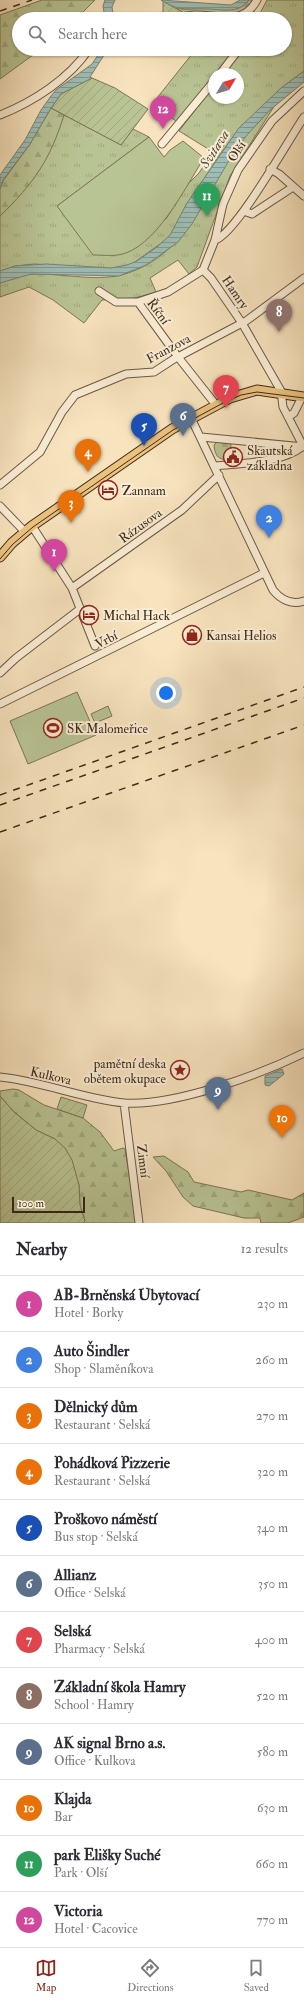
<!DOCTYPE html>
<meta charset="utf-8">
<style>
body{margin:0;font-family:"IM FELL Double Pica",serif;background:#f2f2f3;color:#2b2b33}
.compass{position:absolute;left:208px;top:68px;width:36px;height:36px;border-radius:50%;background:#fff;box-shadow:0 1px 3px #0004;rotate:52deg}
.scale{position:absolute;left:12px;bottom:10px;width:73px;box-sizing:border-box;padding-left:4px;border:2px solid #3e2919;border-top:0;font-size:11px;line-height:14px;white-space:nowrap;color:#3e2919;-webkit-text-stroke:3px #faedd5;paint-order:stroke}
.you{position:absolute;left:166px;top:693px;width:14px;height:14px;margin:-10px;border:3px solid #fff;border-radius:50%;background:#1a73e8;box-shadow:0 0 0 6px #1a73e833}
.badge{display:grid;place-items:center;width:26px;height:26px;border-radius:50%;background:#8f2418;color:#fff;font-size:13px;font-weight:700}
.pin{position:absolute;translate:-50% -33px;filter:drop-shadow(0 1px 2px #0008)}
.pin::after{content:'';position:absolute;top:21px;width:14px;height:12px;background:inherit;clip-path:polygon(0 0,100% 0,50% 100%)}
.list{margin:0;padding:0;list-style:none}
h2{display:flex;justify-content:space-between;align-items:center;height:52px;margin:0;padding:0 16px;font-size:17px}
h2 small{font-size:13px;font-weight:400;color:#7c7c81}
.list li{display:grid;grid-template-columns:26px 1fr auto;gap:12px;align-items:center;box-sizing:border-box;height:56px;padding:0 16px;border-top:1px solid #e1e1e2}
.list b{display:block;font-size:15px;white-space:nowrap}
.list p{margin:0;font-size:13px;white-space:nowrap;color:#7c7c81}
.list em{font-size:13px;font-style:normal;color:#7c7c81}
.icon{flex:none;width:22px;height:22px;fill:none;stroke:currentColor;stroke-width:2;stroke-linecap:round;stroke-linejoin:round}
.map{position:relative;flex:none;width:304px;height:1223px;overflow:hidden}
.search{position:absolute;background:#fff;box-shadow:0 1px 3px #0004;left:12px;right:12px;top:12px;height:44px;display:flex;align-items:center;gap:10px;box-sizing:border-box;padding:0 14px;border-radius:22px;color:#7c7c81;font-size:15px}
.sheet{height:724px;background:#fff}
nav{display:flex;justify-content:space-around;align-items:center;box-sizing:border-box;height:56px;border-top:1px solid #e1e1e2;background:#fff;font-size:11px;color:#7c7c81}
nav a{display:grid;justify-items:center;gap:2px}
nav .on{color:#8f2418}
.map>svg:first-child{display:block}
</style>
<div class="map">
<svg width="304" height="1223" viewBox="0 0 304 1223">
<defs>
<pattern id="grass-tufts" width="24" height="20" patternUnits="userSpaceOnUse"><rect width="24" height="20" fill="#b9c494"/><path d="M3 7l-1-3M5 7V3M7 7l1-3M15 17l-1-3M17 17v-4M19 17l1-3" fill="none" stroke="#a0a87f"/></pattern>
<pattern id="forest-firs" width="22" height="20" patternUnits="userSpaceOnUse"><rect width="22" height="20" fill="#b9c494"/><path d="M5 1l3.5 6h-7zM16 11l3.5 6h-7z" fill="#a0a87f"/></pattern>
<pattern id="garden-furrows" width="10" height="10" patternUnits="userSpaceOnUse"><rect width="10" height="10" fill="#b9c494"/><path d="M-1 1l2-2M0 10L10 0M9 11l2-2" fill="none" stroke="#a0a87f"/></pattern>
<pattern id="water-rules" width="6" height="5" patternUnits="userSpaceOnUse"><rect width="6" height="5" fill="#9ebeb6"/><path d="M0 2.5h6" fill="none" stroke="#829a93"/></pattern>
</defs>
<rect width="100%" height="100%" fill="#f7e3be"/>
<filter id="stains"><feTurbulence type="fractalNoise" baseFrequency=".005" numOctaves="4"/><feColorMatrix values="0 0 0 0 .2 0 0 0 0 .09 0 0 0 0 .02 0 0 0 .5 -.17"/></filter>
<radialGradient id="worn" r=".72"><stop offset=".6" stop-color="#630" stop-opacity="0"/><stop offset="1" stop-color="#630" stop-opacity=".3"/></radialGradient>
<path fill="url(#grass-tufts)" stroke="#7c7656" d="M 267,0 L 304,0 L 304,71 L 281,88 L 233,137 L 218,157 L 191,200 L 187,203 L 173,232 L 167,239 L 132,264 L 116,268 L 100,269 L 35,264 L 15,266 L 0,271 L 0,189 L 30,144 L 51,108 L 121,145 L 133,129 L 149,137 L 57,206 L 166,219 L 186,186 L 199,173 L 213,152 L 179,131 L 214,86 L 214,98 L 238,98 L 238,74 L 223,74 L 243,49 L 285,49 L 285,19 L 257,19 Z
M 196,49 L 235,49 L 177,122 L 153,103 Z
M 275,105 L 230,176 L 197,267 L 189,274 L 178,260 L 150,278 L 156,292 L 135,298 L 102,300 L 84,323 L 53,300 L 29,287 L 0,297 L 0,283 C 10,279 21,274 32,274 C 62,273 100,283 128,273 C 171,259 195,221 214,184 C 230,156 250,126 275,105 Z"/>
<path fill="url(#forest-firs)" stroke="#7c7656" d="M 42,0 L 95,0 L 76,19 L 19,19 L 19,49 L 28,49 L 33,55 L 0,79 L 0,15 Z
M 249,0 L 260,0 L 237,15 L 184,13 L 174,8 C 184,10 192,9 202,8 C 219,8 237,15 249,0 Z
M 51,108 L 64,115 C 50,160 34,183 0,216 L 0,189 L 3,181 L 30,144 Z
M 217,442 L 231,444 L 230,460 C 219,460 215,457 214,445 Z
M 255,447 L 285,448 L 285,452 L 255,457 Z
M 13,1089 L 19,1090 L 44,1105 L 83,1118 L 100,1132 L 114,1151 L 123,1148 L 125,1149 L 137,1223 L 83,1223 L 85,1221 L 80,1206 L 79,1185 L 55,1139 L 36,1130 L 14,1112 L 0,1096 L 0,1091 Z
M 164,1156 L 188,1172 L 194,1182 L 241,1192 L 248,1190 L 292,1200 L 304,1193 L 304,1217 L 288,1223 L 261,1223 L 260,1218 L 244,1218 L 193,1206 L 183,1197 L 166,1171 L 153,1157 Z"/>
<path fill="url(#garden-furrows)" stroke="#7c7656" d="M 163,1 L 184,13 L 171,19 L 163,19 Z
M 92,78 L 115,88 L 148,109 L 121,145 L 51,108 L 61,94 Z
M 0,1096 L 14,1112 L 36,1130 L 55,1139 L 65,1148 L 72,1160 L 79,1185 L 80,1205 L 85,1221 L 83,1223 L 0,1223 Z
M 61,1097 L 87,1105 L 83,1118 L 57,1109 Z"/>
<path fill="#b9c494" stroke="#7c7656" d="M 149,137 L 164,157 L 170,150 L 183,141 L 204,158 C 186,186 155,250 118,255 C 110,256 101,255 93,255 L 57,206 Z
M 77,692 L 96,735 L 28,764 L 10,721 Z
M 108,706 L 112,716 L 95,723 L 91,714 Z"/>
<path fill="url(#water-rules)" stroke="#788277" d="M 105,0 L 115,0 L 112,7 L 114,19 L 105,18 L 103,6 Z
M 161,0 L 231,5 L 240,0 L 249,0 C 237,15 223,9 206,9 C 185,8 181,12 161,0 Z
M 102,49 L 108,49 L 90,77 L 92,78 L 61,94 L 51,108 L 30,144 L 3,180 L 0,189 L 0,175 L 25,140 L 41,110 L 51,96 L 56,90 L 92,64 Z
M 304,71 L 304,82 L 270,110 L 247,135 L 231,157 L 192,224 L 178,242 L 146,265 L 119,276 L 31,274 L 0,283 L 0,271 L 15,266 L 46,264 L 111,268 L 127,265 L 137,261 L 157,247 L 170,235 L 187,203 L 239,128 L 281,88 Z
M 282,1069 L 284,1074 L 269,1086 L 265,1085 L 265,1076 Z"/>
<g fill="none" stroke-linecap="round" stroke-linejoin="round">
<g stroke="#6c5842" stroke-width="9">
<path id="minor" d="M 178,19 C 204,5 239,34 257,0
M 220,74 L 239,49
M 0,115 C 33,102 69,79 89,49
M 162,144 L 214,81
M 270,169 L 279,174 L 304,196
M 244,211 L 252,214 L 293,187
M 215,240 C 236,234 289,139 304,117
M 203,270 L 215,240 L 223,204 L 238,170 L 272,121 L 304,91
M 203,270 L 211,278 L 242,323 L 281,391 L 283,407 L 303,446
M 99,291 L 116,302 L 138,302 L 178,357 L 216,405
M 138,302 L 168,292 L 203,270
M 288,417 L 294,413 L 302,397
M 191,418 L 273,590 C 281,600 292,605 304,601
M 201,437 L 304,447
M 215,466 C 240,463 284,463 303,446
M 0,485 L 40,452 L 62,412 L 75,395 L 126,374 L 154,372 L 174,359 L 246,321 L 304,278
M 0,506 L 25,532
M 32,526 L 72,588 L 95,646
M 72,588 L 182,510 L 219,475
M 0,673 L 16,658 L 80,609
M 0,704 L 264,573
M 0,1077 C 42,1081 82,1099 125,1103 C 175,1106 259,1075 304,1053
M 124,1103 L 139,1223"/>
</g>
<g stroke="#3e2919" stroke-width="11">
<path id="major" d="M 0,557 L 12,543 L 32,526 L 172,429 L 230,398 L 257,390 L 304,397"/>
</g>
<use href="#minor" stroke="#faedd5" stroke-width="7"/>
<use href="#major" stroke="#ecc27f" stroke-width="9"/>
<path stroke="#3e2919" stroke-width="1" d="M 0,559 L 13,544 L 33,527 L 173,430 L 223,403 L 241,395 L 257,392 L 304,398"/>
<path stroke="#3e2919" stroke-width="1.5" stroke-dasharray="7 7" stroke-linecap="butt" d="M 0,11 L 32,0
M 0,795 L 304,687
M 0,805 L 304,698
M 0,832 L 304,725"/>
</g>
<defs>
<g id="civic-ring" transform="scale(1)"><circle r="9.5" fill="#faedd5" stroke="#8f2418" stroke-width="1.5"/><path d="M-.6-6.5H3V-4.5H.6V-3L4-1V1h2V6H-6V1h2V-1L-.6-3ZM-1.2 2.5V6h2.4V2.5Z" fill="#8f2418"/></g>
<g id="hotel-ring" transform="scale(1)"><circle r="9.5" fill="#faedd5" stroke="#8f2418" stroke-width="1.5"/><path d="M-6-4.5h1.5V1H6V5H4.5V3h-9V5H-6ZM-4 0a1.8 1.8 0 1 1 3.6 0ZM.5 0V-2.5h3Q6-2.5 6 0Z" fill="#8f2418"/></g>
<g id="shop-ring" transform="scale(1)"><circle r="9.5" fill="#faedd5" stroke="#8f2418" stroke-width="1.5"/><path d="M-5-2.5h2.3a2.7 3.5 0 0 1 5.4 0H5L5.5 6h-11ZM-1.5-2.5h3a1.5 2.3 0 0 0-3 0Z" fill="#8f2418"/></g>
<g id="stadium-ring" transform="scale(1)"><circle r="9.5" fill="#faedd5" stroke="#8f2418" stroke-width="1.5"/><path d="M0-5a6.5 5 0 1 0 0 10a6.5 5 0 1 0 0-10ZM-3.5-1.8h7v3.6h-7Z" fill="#8f2418"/></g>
<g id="sight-ring" transform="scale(1)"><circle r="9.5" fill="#faedd5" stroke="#8f2418" stroke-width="1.5"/><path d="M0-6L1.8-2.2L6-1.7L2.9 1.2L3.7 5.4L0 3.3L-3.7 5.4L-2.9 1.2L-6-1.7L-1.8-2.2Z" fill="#8f2418"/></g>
</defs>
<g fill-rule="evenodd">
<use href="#civic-ring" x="233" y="457"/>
<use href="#hotel-ring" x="108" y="490"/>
<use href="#hotel-ring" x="89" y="615"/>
<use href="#shop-ring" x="192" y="635"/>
<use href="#stadium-ring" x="53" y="728"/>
<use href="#sight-ring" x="180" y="1070"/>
</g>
<g text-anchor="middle" stroke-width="4" stroke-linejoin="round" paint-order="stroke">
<g font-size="13" fill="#3e2919" stroke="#faedd5">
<text transform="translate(236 151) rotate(-57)" y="5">Olší</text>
<text transform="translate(236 292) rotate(56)" y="5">Hamry</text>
<text transform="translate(159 311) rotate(53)" y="5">Říční</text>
<text transform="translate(168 348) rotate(-28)" y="5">Franzova</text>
<text transform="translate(140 525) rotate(-36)" y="5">Rázusova</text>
<text transform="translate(106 639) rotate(-27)" y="5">Vrbí</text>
<text transform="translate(51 1075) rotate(13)" y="5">Kulkova</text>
<text transform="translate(144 1161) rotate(83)" y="5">Zimní</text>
</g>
<g font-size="13" fill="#3e2919" stroke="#faedd5" text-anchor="start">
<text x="247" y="455">Skautská<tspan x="247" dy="15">základna</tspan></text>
<text x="122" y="495">Zannam</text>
<text x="103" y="620">Michal Hack</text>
<text x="206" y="640">Kansai Helios</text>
<text x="67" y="733">SK Malomeřice</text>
<text x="166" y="1068" text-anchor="end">pamětní deska<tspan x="166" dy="15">obětem okupace</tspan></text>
</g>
<g font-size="14" font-style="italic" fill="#564e40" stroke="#faedd5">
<text transform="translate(214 149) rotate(-57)" y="5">Svitava</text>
</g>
</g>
<rect width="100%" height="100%" filter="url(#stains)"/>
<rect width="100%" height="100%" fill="url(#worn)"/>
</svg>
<svg class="compass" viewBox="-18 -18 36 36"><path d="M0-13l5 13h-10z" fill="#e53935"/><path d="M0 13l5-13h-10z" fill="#7c7c81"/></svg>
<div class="scale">100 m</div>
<div class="you"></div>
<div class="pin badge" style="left:54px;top:572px;background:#d1479c">1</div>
<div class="pin badge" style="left:269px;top:538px;background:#3f7fe0">2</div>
<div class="pin badge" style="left:71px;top:523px;background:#e8710a">3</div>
<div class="pin badge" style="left:88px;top:472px;background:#e8710a">4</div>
<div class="pin badge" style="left:144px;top:446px;background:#1a4fb4">5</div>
<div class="pin badge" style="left:183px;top:436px;background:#5c6f8a">6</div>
<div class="pin badge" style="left:226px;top:408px;background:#e0444e">7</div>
<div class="pin badge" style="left:279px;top:332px;background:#8d6e63">8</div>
<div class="pin badge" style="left:218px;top:1110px;background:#5c6f8a">9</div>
<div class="pin badge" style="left:282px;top:1138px;background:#e8710a">10</div>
<div class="pin badge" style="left:207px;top:216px;background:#2e9e5b">11</div>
<div class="pin badge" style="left:163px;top:129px;background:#d1479c">12</div>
<div class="search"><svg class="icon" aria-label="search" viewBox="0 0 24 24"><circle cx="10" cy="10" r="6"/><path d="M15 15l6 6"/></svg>Search here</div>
</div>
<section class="sheet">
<h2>Nearby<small>12 results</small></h2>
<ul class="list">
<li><span class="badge" style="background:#d1479c">1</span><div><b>AB-Brněnská Ubytovací</b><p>Hotel · Borky</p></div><em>230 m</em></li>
<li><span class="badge" style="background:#3f7fe0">2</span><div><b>Auto Šindler</b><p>Shop · Slaměníkova</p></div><em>260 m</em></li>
<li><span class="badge" style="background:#e8710a">3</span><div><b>Dělnický dům</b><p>Restaurant · Selská</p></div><em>270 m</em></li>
<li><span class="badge" style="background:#e8710a">4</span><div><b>Pohádková Pizzerie</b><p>Restaurant · Selská</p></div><em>320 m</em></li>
<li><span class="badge" style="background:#1a4fb4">5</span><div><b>Proškovo náměstí</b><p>Bus stop · Selská</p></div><em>340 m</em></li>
<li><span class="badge" style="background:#5c6f8a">6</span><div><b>Allianz</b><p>Office · Selská</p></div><em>350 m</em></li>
<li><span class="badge" style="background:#e0444e">7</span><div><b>Selská</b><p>Pharmacy · Selská</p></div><em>400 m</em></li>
<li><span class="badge" style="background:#8d6e63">8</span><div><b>Základní škola Hamry</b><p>School · Hamry</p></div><em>520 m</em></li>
<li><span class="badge" style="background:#5c6f8a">9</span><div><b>AK signal Brno a.s.</b><p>Office · Kulkova</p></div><em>580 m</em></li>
<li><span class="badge" style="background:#e8710a">10</span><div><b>Klajda</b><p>Bar</p></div><em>630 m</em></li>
<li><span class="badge" style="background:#2e9e5b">11</span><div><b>park Elišky Suché</b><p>Park · Olší</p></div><em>660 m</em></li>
<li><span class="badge" style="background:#d1479c">12</span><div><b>Victoria</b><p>Hotel · Cacovice</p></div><em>770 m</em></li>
</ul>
</section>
<nav>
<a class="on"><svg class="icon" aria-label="map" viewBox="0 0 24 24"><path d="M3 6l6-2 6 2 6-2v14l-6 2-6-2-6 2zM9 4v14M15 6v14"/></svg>Map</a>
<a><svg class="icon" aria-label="directions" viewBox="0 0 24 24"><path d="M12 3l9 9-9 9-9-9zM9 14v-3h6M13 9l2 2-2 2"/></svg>Directions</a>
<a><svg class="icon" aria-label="saved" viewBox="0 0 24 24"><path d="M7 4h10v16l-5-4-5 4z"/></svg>Saved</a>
</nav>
